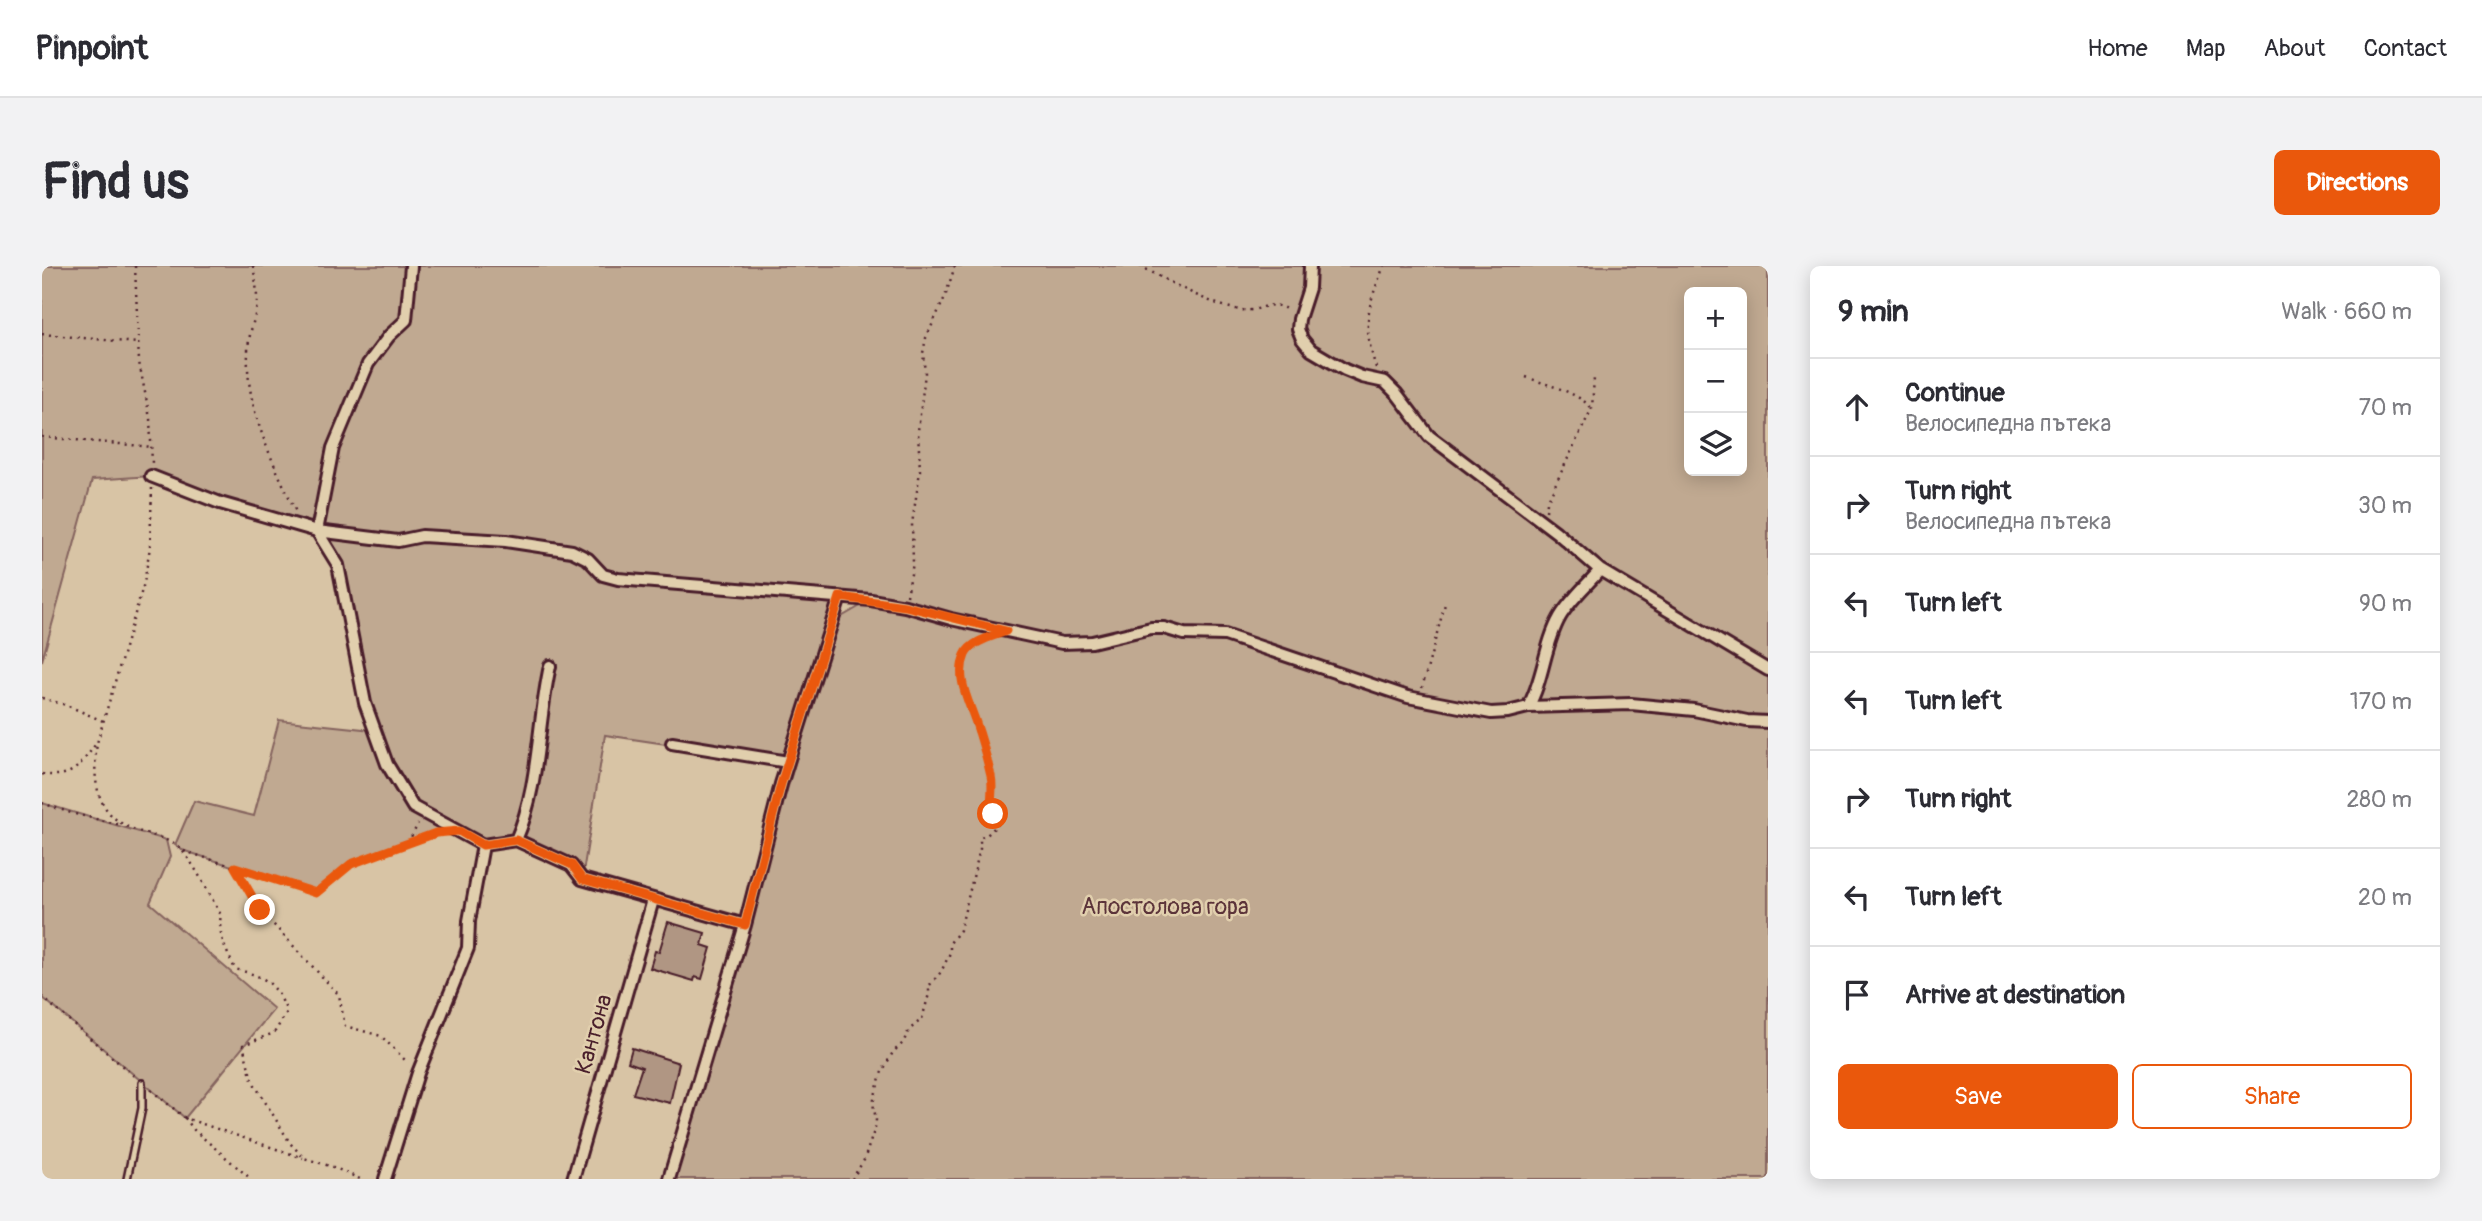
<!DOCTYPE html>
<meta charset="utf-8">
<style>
body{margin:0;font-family:Pangolin,sans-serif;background:#f2f2f3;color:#2b2b33}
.controls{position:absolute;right:21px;top:21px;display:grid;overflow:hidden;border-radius:10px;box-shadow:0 4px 18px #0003}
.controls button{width:63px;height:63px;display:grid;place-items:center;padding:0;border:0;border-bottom:2px solid #e1e1e2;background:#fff;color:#2b2b33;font:35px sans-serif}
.stop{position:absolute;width:21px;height:21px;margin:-16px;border:5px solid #ea580c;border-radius:50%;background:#fff}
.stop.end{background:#ea580c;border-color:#fff;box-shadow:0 2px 7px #0008}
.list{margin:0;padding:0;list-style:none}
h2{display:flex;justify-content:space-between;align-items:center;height:91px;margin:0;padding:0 28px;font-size:30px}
h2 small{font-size:23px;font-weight:400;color:#7c7c81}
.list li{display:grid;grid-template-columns:46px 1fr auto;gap:21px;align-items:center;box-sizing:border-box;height:98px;padding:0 28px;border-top:2px solid #e1e1e2}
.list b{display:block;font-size:26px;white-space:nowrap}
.list p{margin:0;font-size:23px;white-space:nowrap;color:#7c7c81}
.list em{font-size:23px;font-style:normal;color:#7c7c81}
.actions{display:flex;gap:14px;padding:21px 28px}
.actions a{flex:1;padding:16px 0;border:2px solid #ea580c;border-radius:10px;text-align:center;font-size:24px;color:#ea580c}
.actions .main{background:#ea580c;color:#fff}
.icon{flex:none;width:38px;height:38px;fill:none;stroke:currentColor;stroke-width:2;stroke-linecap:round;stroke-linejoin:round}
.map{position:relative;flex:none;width:1726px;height:913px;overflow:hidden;border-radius:10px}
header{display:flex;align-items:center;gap:42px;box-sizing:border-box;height:98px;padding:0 35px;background:#fff;border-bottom:2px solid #e1e1e2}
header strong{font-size:33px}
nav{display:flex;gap:38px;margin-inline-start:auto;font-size:24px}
.intro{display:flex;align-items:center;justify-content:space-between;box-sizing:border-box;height:168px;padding:0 42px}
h1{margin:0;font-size:49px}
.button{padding:18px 32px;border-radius:10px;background:#ea580c;color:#fff;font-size:24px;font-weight:700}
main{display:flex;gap:42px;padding:0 42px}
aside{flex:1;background:#fff;border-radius:10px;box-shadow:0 4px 18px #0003}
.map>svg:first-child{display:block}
</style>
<header>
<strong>Pinpoint</strong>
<nav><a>Home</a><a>Map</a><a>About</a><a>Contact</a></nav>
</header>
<div class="intro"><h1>Find us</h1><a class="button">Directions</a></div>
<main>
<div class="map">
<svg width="1726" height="913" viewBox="0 0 1726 913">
<rect width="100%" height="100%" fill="#d8c4a5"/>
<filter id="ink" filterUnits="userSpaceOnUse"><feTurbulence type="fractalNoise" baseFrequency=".0143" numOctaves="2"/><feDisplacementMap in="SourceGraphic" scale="14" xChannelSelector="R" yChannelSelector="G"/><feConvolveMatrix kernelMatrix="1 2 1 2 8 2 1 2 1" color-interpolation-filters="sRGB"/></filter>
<g filter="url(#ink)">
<path fill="#c0a991" stroke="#85645e" stroke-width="2" fill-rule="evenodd" d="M 0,0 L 1726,0 L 1726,913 L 629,913 L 796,353 L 827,335 L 798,332 L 746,496 L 563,469 L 540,613 L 529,599 L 474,574 L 441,579 L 417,565 L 394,567 L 309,598 L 274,627 L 140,584 L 133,579 L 152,535 L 212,550 L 237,454 L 331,464 L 296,299 L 274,265 L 110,210 L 50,214 L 0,395 ZM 1647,26 L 1700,26 L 1700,205 L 1647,205 Z
M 0,537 L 124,574 L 128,591 L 108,637 L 232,743 L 143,852 L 0,731 Z"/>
<path fill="#b09683" stroke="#4a1f2b" stroke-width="2" d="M 626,656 L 663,667 L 660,679 L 669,682 L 660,713 L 653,711 L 652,715 L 608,702 L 613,685 L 617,686 Z
M 590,782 L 637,797 L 628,837 L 591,828 L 600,801 L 586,796 Z"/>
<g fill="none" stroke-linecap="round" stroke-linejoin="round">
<g stroke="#4a1f2b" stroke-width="10">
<path id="service" d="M 85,913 L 100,842 L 100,817"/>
</g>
<g stroke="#4a1f2b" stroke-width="16">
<path id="minor" d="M 369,0 L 364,54 L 347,70 L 326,98 L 291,182 L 275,265 L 296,299 L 323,437 L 345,498 L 371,541 L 441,579 L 474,574 C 498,519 495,458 508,400
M 1268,0 L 1267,22 L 1257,53 L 1256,63 L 1260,73 L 1269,84 L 1303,104 L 1320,111 L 1343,116 L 1355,128 L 1387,170 L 1514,266 L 1558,304 L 1726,404
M 109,210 L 178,237 L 275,265 L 356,275 L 380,270 L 464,275 L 530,285 L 546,293 L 561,309 L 576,313 L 829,334 L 863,340 L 909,353 L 1020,377 L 1050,376 L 1109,362 L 1122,362 L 1142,368 L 1183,369 L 1366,431 L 1449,447 L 1466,446 L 1486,441 L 1589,438 L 1652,444 L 1705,455 L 1726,456
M 1486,441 C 1502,413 1502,379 1518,351 C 1528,334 1545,319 1558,304
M 630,477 L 746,496
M 474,574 L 529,599 L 540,613 L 703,659
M 343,913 L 376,807 L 426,682 L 427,655 L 441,579
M 531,913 L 611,634
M 627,913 L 703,659 L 739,518 L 798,331"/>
</g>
<path stroke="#4a1f2b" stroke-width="2.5" stroke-dasharray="2 5" stroke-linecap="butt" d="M 93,0 L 97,96 L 108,152 L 110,198
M 211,0 C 214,16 217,33 213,49 C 210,61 206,73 206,86 C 203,143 231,196 254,246
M 1098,0 C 1125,14 1170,41 1200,44 C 1220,47 1227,31 1247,45
M 0,68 L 95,77
M 1334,102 C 1320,57 1325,42 1342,0
M 1484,111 C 1508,120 1531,124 1550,142
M 0,171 L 111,181
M 110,222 L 108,281 L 102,317 L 55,477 C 50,517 54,551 96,565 C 109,569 125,572 136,581 C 150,592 169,632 179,649 C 175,668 185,686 193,703 C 224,711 233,716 245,746 L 232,767 L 201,779 L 210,814 L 248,877 L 262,892 L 291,901 L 318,913
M 1504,245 L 1505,236 L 1550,142 L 1552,112
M 865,330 L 871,297 L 870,258 L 878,205 L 876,165 L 883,107 L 881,87 L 884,72 L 903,31 L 913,0
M 1380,422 L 1403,338
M 0,432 L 24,439 L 61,455
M 0,508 C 30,513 37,501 53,479
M 0,537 L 29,547 L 79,559
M 366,577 L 376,558
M 142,585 L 274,627 L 309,598 L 393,567
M 193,601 L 218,644 L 297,729 L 303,760 L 339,770 L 366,797
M 0,731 L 93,811
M 109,824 L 143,852 L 261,892
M 143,852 L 152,864 L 209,913
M 810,913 L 822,894 L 833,862 L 834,854 L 831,837 L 839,808 L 851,786 L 861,777 L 867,764 L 880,753 L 887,728 L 887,720 L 899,706 L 908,687 L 908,677 L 918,664 L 938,583 L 938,571 L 945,569 L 956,558 L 951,555 C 952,548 950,546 949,539 C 948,530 951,521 949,512 C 944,482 909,411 924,386 C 930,377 939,378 947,372"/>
<use href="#service" stroke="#e1cfad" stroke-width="5"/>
<use href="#minor" stroke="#e1cfad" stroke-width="10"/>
</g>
</g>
<g fill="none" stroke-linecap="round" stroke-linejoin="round" filter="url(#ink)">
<path stroke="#ea580c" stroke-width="9" d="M 218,644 L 193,601 L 274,627 L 309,598 L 394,567 L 417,565 L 441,579 L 474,574 L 530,599 L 540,613 L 703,659 L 739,518 L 798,331 L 863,340 L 964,365 C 952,370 929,375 923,389 C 913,412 927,435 934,457 C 940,474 945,493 949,510 C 952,522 947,535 951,548"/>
</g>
<g text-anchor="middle" stroke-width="5" stroke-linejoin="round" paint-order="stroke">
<g font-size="23" fill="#5c343a" stroke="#e1cfad">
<text x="1123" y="648">Апостолова гора</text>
</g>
<g font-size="23" fill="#4a1f2b" stroke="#e1cfad">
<text transform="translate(551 768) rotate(-74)" y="8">Кантона</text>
</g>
</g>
</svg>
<div class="controls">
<button>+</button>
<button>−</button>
<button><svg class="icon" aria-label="layers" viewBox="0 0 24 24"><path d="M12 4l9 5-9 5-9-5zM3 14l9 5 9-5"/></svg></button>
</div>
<div class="stop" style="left:951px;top:548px"></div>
<div class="stop end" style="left:218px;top:644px"></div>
</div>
<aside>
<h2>9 min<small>Walk · 660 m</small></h2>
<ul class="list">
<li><svg class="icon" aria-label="ahead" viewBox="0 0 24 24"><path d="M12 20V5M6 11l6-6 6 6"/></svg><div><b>Continue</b><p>Велосипедна пътека</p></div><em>70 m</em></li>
<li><svg class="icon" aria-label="right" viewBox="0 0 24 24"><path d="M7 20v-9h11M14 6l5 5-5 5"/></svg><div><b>Turn right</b><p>Велосипедна пътека</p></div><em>30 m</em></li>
<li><svg class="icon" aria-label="left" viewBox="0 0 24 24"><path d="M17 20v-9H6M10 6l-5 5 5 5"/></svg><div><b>Turn left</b></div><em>90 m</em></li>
<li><svg class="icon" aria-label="left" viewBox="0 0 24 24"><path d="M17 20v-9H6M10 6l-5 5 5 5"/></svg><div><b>Turn left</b></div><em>170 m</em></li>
<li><svg class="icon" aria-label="right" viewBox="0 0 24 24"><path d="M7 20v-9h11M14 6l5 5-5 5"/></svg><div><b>Turn right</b></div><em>280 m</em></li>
<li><svg class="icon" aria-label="left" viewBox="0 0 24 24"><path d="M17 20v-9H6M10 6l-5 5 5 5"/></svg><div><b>Turn left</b></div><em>20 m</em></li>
<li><svg class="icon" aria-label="arrive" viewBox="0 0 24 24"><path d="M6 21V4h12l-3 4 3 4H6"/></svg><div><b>Arrive at destination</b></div></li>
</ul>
<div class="actions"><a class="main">Save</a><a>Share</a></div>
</aside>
</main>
